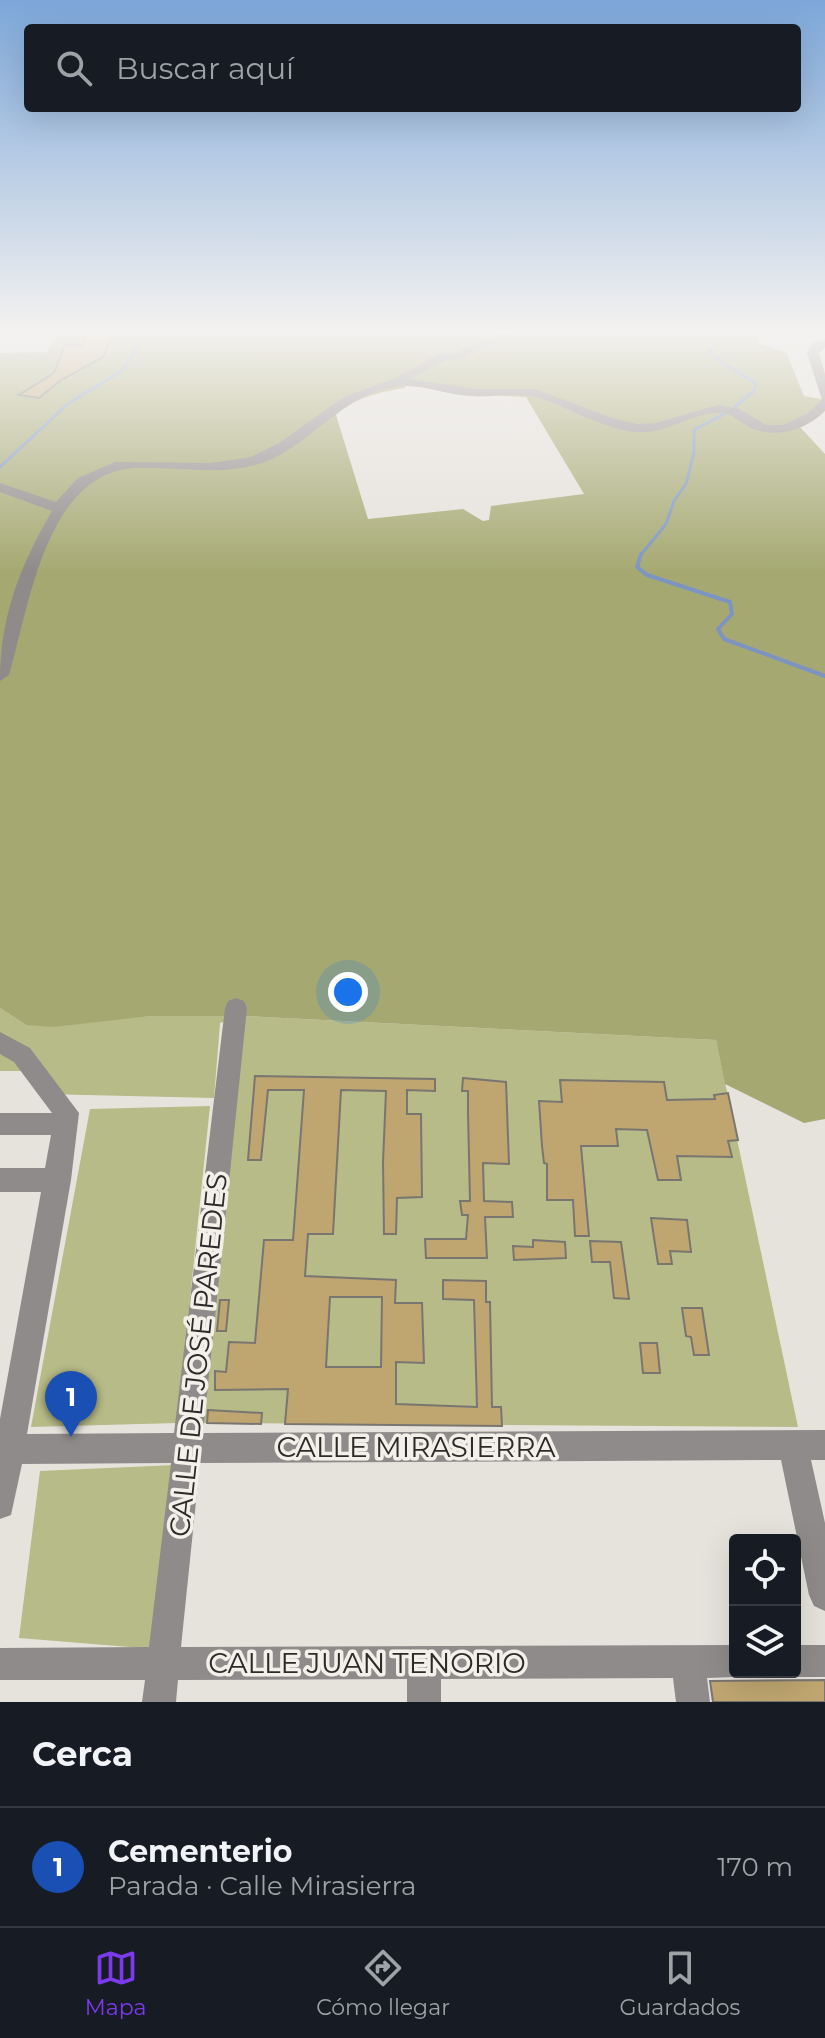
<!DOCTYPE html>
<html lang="es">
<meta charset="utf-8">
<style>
body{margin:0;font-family:Montserrat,sans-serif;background:#20242c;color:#f1f3f6}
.controls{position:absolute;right:24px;bottom:24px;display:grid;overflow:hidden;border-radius:8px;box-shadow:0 8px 32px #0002}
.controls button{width:72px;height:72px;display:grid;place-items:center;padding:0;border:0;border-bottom:2px solid #363941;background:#171b24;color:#f1f3f6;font:40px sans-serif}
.you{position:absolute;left:348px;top:992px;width:28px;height:28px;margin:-20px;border:6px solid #fff;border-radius:50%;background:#1a73e8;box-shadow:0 0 0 12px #1a73e833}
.badge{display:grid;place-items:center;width:52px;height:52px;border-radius:50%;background:#7c3aed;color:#fff;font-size:26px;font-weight:700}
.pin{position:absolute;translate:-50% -66px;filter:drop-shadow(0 2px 4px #0008)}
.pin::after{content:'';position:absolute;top:42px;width:28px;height:24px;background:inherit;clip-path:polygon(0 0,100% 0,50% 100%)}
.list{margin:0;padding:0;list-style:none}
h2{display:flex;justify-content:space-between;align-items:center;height:104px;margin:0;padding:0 32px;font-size:34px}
h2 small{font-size:26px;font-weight:400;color:#9ea1a6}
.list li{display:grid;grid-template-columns:52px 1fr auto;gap:24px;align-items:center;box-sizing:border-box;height:120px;padding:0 32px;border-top:2px solid #363941}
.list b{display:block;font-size:30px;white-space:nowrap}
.list p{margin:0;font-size:26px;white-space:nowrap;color:#9ea1a6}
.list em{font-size:26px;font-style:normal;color:#9ea1a6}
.icon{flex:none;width:44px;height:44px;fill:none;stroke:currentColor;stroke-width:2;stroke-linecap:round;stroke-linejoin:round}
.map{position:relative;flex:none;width:825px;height:1702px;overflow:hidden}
.search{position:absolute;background:#171b24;box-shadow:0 8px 32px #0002;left:24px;right:24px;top:24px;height:88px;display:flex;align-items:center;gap:20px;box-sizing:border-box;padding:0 28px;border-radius:8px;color:#9ea1a6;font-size:30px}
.sheet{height:224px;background:#171b24}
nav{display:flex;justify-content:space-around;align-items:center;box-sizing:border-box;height:112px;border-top:2px solid #363941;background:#171b24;font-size:22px;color:#9ea1a6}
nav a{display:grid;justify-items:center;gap:4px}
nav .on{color:#7c3aed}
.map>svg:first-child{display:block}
</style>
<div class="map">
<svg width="825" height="1702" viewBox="0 0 825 1702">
<rect width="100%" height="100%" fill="#e6e3dd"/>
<path fill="#b7bb87" d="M 0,1008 L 26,1025 L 151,1016 L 245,1016 L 716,1040 L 798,1427 L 201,1423 L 244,1016 L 220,1023 L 214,1098 L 43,1094 L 22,1071 L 0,1071 Z
M 210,1106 L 177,1423 L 31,1427 L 90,1109 Z
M 175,1465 L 154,1649 L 19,1638 L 40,1471 Z"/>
<path fill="#a5a971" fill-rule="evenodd" d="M 55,334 L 757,334 L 758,343 L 786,352 L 804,396 L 825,400 L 799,426 L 825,454 L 825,1119 L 804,1123 L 725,1084 L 716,1040 L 245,1016 L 151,1016 L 53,1027 L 26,1025 L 0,1008 L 0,353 L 48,352 ZM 405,385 L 477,395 L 526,397 L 584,494 L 491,506 L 489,520 L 483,521 L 463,509 L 368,519 L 336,415 C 350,399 384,391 405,388 Z"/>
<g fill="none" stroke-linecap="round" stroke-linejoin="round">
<path stroke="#7d94c3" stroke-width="3" d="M 728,334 L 710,350 L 718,360 L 756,383 L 754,391 L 735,407
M 0,467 L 69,403 L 122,371 L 145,334
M 640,556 L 666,524 L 674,501 L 686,484 L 694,453 L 694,430 L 726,413"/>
<path stroke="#7d94c3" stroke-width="4" d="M 641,554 L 637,567 L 647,575 L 730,602 L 732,614 L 718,629 L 724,639 L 825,676"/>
</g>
<path fill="#bfa671" stroke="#797671" stroke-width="2" fill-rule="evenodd" d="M 86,334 L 112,334 L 103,357 L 61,380 L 39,398 L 19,395 L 54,373 L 65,345 L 82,345 Z
M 255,1076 L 435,1079 L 435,1091 L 407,1090 L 407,1114 L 421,1114 L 422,1197 L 397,1198 L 396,1234 L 384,1234 L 383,1162 L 386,1091 L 341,1090 L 333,1234 L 308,1234 L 305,1276 L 396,1280 L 395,1303 L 422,1303 L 424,1363 L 396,1362 L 396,1404 L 477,1407 L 474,1300 L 443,1299 L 443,1280 L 486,1281 L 486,1302 L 490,1302 L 492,1407 L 501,1407 L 502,1426 L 285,1424 L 288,1389 L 215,1390 L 215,1371 L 226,1372 L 229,1342 L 255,1343 L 264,1240 L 293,1240 L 304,1090 L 268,1090 L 261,1160 L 248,1160 ZM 330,1297 L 382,1297 L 381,1367 L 326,1367 Z
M 463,1078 L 506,1082 L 509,1164 L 483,1163 L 484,1201 L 512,1202 L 513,1217 L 485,1217 L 487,1258 L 426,1258 L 425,1239 L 466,1239 L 468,1215 L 462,1215 L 460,1201 L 470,1201 L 468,1112 L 468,1091 L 462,1091 Z
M 560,1080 L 664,1082 L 667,1100 L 715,1099 L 714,1095 L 728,1093 L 738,1140 L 728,1141 L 732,1157 L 677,1156 L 681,1180 L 658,1180 L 647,1130 L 616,1129 L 618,1146 L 581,1146 L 589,1236 L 575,1236 L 573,1200 L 547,1200 L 547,1164 L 544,1163 L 542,1146 L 539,1101 L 562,1102 Z
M 651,1218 L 687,1220 L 691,1252 L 670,1251 L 672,1264 L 658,1264 Z
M 533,1240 L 565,1242 L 566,1258 L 514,1260 L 513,1246 L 533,1247 Z
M 590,1241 L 621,1242 L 629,1299 L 614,1298 L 610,1262 L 592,1262 Z
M 220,1300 L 229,1300 L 226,1331 L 217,1331 Z
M 682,1308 L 702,1308 L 709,1355 L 694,1355 L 691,1337 L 686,1336 Z
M 640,1343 L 657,1343 L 660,1373 L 643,1373 Z
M 208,1410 L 262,1413 L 261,1424 L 207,1423 Z
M 825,1680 L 825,1702 L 713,1702 L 710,1681 Z"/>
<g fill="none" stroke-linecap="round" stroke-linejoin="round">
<path fill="#8f8b8b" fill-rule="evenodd" d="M 497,334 L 512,334 L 465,358 L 446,360 L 410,379 L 474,389 L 535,389 L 615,419 L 637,424 L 656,423 L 718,405 L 739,409 L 766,425 L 783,425 L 807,414 L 822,400 L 807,353 L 811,344 L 825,339 L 825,347 L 819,353 L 825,374 L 825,411 C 805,431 773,440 747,426 C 738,421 732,413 721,413 C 692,412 668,434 639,432 C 602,430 571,407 536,397 C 514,392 491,398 470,396 C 447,395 426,385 404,386 C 345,389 313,445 262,463 C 220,477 178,466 135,468 C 45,473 29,608 9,675 L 0,681 C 0,616 20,566 52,511 L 0,492 L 0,483 L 56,502 L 78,478 L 115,462 L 211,463 L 251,457 L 279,443 L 344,397 L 391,380 L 439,354 L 458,352 Z
M 236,998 L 244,1001 L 247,1008 L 203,1433 L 825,1430 L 825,1460 L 811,1460 L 825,1523 L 825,1611 L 814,1606 L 809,1595 L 781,1460 L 200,1463 L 181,1647 L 735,1645 L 735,1672 L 747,1672 L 735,1677 L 707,1678 L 710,1702 L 676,1702 L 673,1678 L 441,1679 L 441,1702 L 407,1702 L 407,1679 L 178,1680 L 176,1702 L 142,1702 L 145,1680 L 0,1680 L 0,1648 L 149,1647 L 171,1463 L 22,1464 L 11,1515 L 0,1519 L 0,1419 L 41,1192 L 0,1192 L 0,1168 L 45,1168 L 51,1135 L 0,1135 L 0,1113 L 52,1113 L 14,1062 L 0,1054 L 0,1032 L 30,1048 L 79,1113 L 71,1180 L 27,1434 L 174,1433 L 225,1008 L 228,1001 Z
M 795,1645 L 825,1645 L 825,1677 L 795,1677 L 783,1673 L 795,1672 Z"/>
</g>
<linearGradient id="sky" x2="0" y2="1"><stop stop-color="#7da7d9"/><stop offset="0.58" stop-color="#f4f2f0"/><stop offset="1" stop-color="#f4f2f0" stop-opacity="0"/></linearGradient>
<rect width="825" height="572" fill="url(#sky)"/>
<g text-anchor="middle" stroke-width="7" stroke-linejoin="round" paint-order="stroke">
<g font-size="28" fill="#2c2b29" stroke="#f3f0ea">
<text transform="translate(198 1355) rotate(-84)" y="10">CALLE DE JOSÉ PAREDES</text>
<text x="416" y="1457">CALLE MIRASIERRA</text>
<text x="367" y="1673">CALLE JUAN TENORIO</text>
</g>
</g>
</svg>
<div class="controls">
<button><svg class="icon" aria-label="locate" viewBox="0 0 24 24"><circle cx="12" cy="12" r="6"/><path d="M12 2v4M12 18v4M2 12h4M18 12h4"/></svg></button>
<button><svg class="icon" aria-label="layers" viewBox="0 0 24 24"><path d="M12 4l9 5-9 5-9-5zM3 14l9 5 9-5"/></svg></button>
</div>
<div class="you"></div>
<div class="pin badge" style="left:71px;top:1437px;background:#1a4fb4">1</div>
<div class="search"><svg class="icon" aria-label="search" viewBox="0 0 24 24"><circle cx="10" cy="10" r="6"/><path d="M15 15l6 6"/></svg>Buscar aquí</div>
</div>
<section class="sheet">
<h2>Cerca<small></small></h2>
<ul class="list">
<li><span class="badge" style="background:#1a4fb4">1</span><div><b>Cementerio</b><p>Parada · Calle Mirasierra</p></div><em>170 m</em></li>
</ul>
</section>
<nav>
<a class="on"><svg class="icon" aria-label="map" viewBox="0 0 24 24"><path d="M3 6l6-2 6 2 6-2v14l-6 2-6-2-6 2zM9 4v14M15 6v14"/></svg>Mapa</a>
<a><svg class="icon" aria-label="directions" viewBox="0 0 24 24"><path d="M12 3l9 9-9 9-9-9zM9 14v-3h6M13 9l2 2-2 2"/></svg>Cómo llegar</a>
<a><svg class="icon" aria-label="saved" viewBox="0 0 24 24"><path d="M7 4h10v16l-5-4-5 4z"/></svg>Guardados</a>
</nav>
